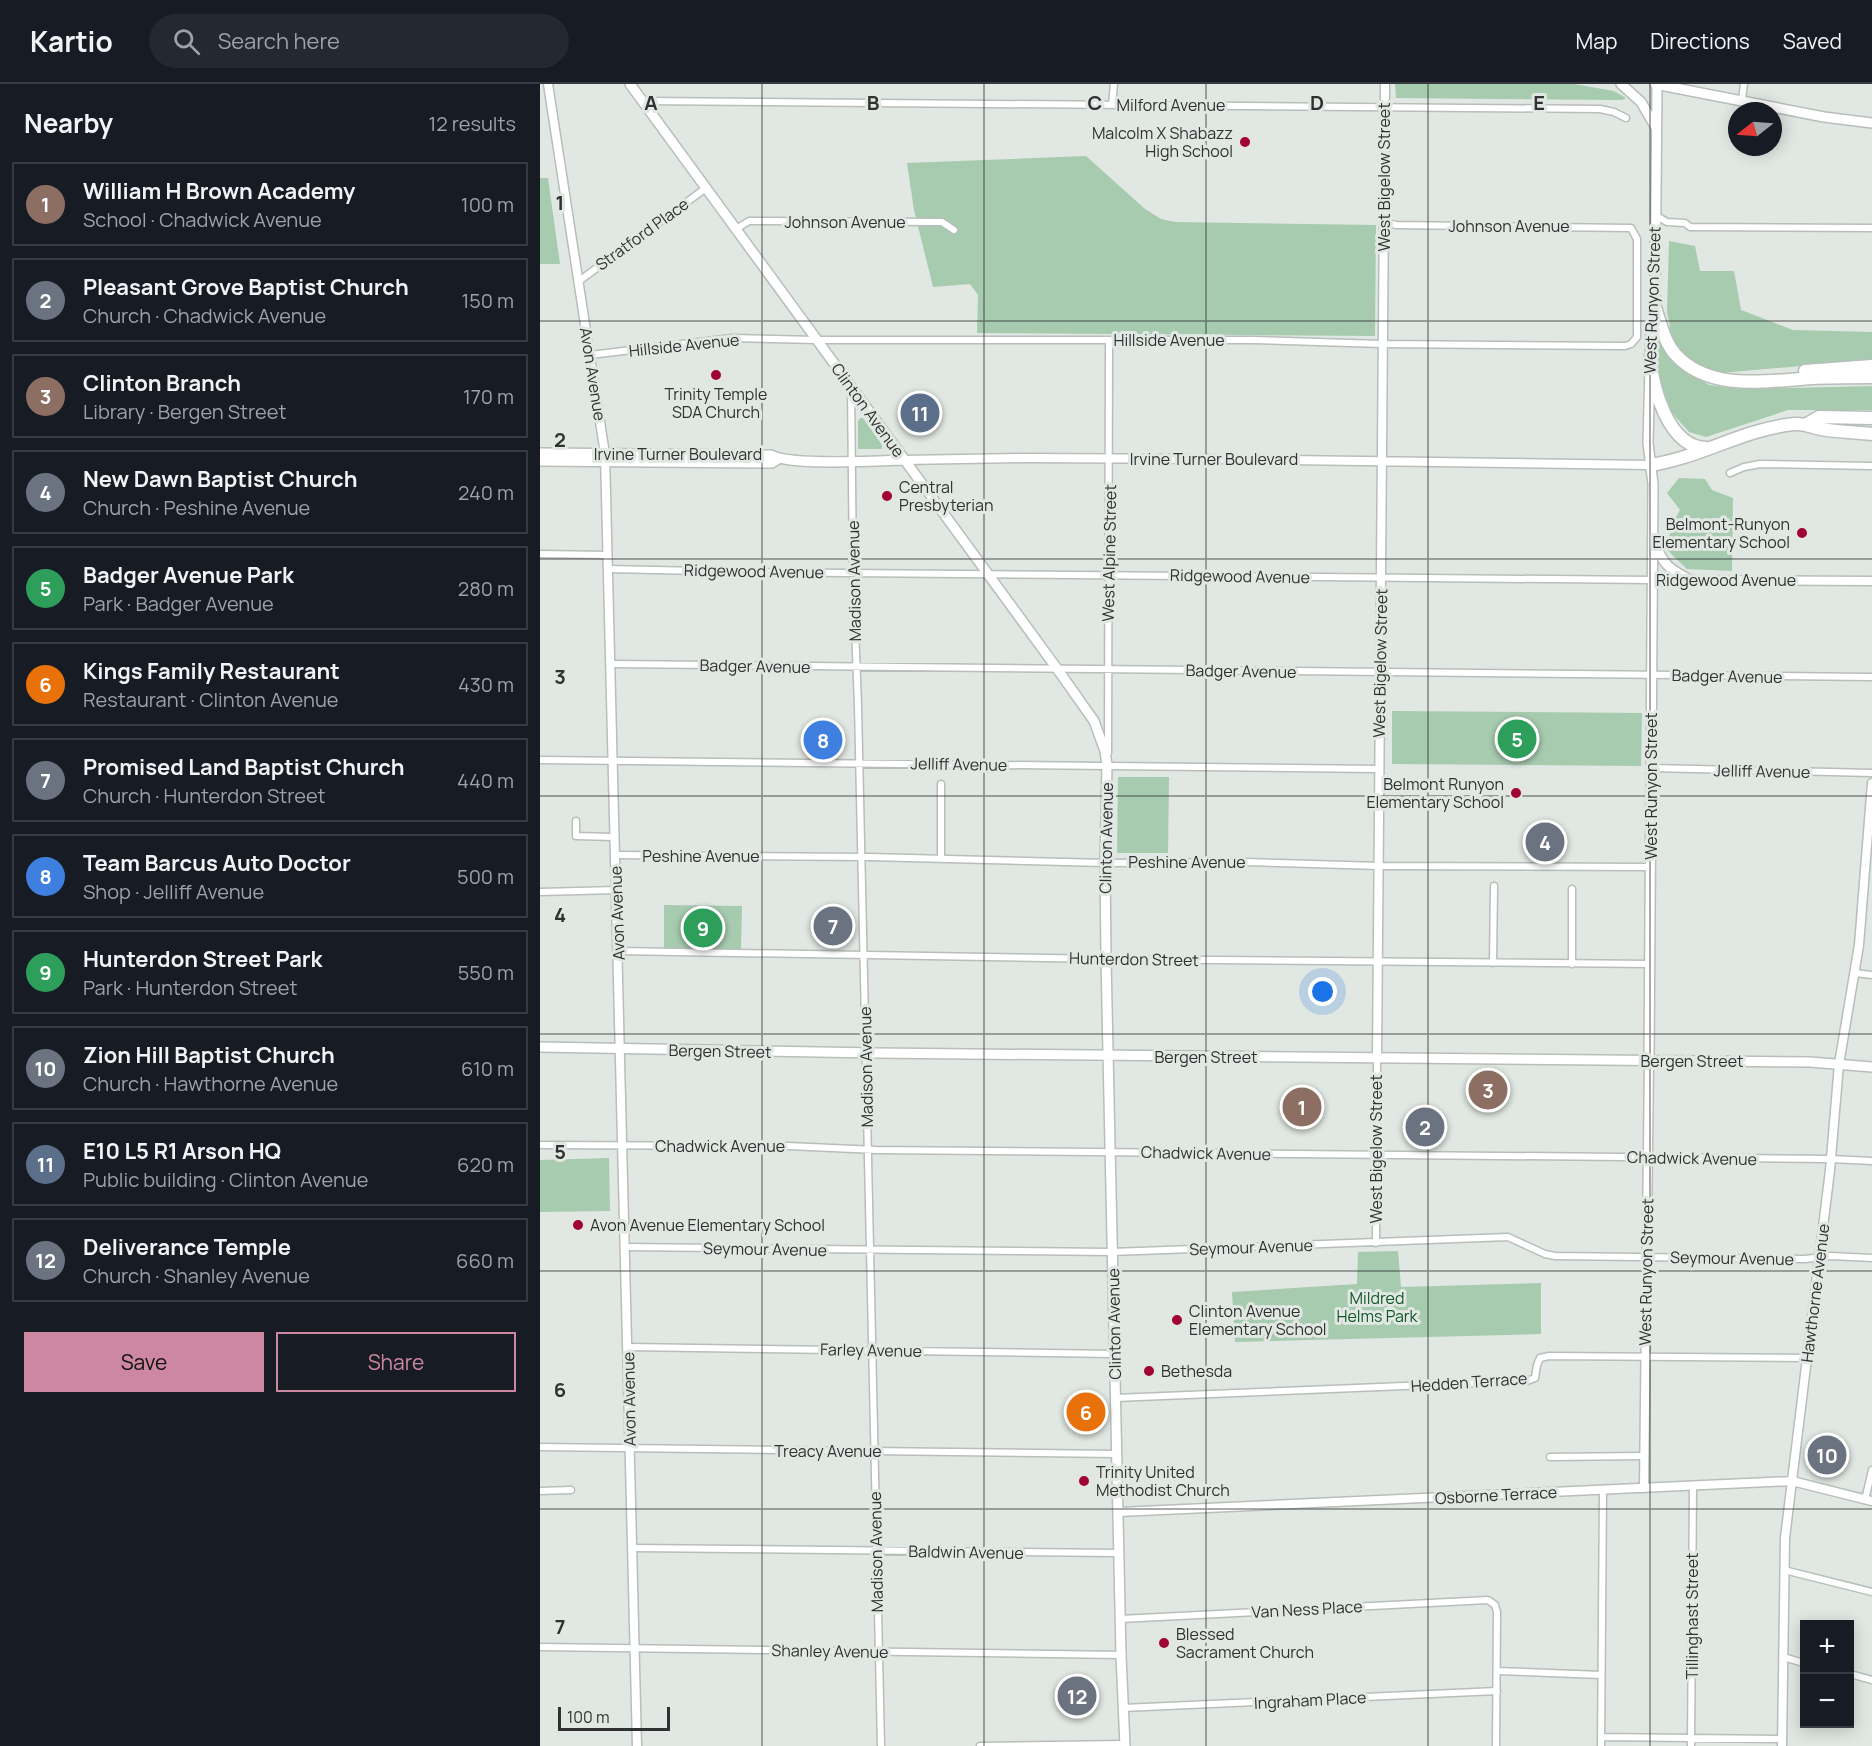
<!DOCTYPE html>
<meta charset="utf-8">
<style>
body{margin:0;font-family:Manrope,sans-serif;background:#242831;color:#f1f3f6}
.controls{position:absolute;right:18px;bottom:18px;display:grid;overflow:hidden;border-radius:0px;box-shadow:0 3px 15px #0003}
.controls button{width:54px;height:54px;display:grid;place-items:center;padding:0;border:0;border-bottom:2px solid #363941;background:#171b24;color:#f1f3f6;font:30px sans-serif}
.compass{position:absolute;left:1188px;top:18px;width:54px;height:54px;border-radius:50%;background:#171b24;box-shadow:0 3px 15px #0003;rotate:253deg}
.scale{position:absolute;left:18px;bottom:15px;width:112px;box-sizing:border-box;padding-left:6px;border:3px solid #2f3230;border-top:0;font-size:16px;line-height:21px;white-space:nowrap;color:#2f3230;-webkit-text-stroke:4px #e1e7e2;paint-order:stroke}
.you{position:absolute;left:783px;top:908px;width:21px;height:21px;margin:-15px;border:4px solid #fff;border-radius:50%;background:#1a73e8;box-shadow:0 0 0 9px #1a73e833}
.badge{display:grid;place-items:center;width:39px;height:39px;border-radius:50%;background:#cd87a0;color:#fff;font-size:20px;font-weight:700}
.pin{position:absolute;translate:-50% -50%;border:3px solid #fff;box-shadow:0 2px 6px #0006}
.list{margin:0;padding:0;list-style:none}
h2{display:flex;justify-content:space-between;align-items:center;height:78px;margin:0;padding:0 24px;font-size:26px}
h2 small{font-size:20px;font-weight:400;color:#9ea1a6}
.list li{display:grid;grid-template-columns:39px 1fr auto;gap:18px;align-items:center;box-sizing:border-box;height:84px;margin:0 12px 12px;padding:0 12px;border:2px solid #363941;border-radius:0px}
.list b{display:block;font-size:22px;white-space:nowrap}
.list p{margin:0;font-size:20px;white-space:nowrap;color:#9ea1a6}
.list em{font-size:20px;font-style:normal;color:#9ea1a6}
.actions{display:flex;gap:12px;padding:18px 24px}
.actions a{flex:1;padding:14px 0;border:2px solid #cd87a0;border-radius:0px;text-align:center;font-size:21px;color:#cd87a0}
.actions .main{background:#cd87a0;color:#111}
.icon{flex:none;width:33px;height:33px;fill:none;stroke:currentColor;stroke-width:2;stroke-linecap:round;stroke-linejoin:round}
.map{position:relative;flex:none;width:1332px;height:1662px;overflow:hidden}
header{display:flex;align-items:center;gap:36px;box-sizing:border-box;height:84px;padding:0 30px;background:#171b24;border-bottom:2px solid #363941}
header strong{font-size:28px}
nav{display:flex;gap:33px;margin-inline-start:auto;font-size:21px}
.search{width:420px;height:54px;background:#242831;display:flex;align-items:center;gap:15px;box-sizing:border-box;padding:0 21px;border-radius:33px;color:#9ea1a6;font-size:22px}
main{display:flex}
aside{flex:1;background:#171b24}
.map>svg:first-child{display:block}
</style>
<header>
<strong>Kartio</strong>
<div class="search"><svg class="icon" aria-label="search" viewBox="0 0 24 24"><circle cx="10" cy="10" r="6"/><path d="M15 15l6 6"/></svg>Search here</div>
<nav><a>Map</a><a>Directions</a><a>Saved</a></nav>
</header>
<main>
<aside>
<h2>Nearby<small>12 results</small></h2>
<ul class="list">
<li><span class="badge" style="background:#8d6e63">1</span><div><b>William H Brown Academy</b><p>School · Chadwick Avenue</p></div><em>100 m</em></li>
<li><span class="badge" style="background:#6b7280">2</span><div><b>Pleasant Grove Baptist Church</b><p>Church · Chadwick Avenue</p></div><em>150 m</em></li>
<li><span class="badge" style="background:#8d6e63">3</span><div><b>Clinton Branch</b><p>Library · Bergen Street</p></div><em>170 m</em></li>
<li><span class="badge" style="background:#6b7280">4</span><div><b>New Dawn Baptist Church</b><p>Church · Peshine Avenue</p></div><em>240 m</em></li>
<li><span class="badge" style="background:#2e9e5b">5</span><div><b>Badger Avenue Park</b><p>Park · Badger Avenue</p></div><em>280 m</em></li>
<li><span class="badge" style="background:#e8710a">6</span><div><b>Kings Family Restaurant</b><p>Restaurant · Clinton Avenue</p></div><em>430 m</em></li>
<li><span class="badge" style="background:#6b7280">7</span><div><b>Promised Land Baptist Church</b><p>Church · Hunterdon Street</p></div><em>440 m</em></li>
<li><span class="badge" style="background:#3f7fe0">8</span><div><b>Team Barcus Auto Doctor</b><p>Shop · Jelliff Avenue</p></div><em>500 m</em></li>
<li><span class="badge" style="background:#2e9e5b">9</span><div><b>Hunterdon Street Park</b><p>Park · Hunterdon Street</p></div><em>550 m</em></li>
<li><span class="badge" style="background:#6b7280">10</span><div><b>Zion Hill Baptist Church</b><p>Church · Hawthorne Avenue</p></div><em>610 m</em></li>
<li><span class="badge" style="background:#5c6f8a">11</span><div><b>E10 L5 R1 Arson HQ</b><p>Public building · Clinton Avenue</p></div><em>620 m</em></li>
<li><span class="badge" style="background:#6b7280">12</span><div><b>Deliverance Temple</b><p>Church · Shanley Avenue</p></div><em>660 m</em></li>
</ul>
<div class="actions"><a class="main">Save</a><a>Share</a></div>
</aside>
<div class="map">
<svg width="1332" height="1662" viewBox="0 0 1332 1662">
<rect width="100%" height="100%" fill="#e1e7e2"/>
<path fill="#a7cbae" d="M 855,0 L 1034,0 L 1074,7 L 1086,14 L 1082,16 L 856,14 Z
M 546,72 L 605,125 L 621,135 L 635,138 L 836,141 L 835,252 L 437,249 L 438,211 L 430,200 L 393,203 L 374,126 L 367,79 Z
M 0,94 L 8,94 L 20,180 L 0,180 Z
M 1129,157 L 1155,162 L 1160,187 L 1194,187 L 1201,226 L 1253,246 L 1332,248 L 1332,276 L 1180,289 C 1155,281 1139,270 1128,245 L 1130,243 L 1127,228 Z
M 1115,249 L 1118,249 L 1134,277 L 1141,284 L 1169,301 L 1202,305 L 1332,302 L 1332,326 L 1248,326 L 1166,353 L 1149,348 L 1132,329 L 1117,289 Z
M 320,334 L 323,334 L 342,361 L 342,365 L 318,365 L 318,337 Z
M 1139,394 L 1165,395 L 1172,406 L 1193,414 L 1192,487 L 1147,485 L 1125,464 L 1135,435 L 1140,426 L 1127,409 Z
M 852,627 L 1102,629 L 1101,682 L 852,680 Z
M 578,693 L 629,693 L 628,769 L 577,769 Z
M 124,821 L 202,822 L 201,866 L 124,866 Z
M 69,1074 L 70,1127 L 0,1128 L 0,1076 Z
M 858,1167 L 861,1203 L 1001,1199 L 1001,1250 L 695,1258 L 692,1208 L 817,1200 L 818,1168 Z"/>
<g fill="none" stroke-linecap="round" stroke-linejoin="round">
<g stroke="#b8beb9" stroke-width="9">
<path id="minor" d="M 1202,16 L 1204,0
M 102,17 L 1060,25 L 1074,28 L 1086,34
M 572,21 L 574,0
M 1115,131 L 1127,138 L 1145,139 L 1150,143 L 1332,144
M 196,145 L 209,137 L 402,138 L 414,146
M 39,197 L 166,104
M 50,271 L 192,254 L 276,256 L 714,256 L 842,260 L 1085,262 L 1091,260 L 1097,253 L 1097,155 L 1091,144 L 856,141 L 844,138
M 311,304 L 313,488 L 318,622 L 341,1662
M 1190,389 L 1204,383 L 1220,380 L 1332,382
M 0,470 L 68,471
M 68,485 L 207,488 L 1113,496
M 71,580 L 1332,593
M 568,669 L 569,257
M 0,676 L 838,685
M 1111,684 L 1332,689
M 36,737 L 36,752 L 75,753
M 76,771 L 329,773 L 565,779 L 706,778 L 839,782 L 1111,783
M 401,775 L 401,700
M 0,808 L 77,806
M 78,867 L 566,875 L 1110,880
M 953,879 L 954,802
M 1032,880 L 1032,805
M 1315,889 L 1332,891
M 0,1061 L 248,1062 L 336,1066 L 1291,1075 L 1332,1077
M 836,1159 L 837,974
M 85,1163 L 572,1168 L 968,1153 L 1005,1170 L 1015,1172 L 1265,1175 L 1291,1172 L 1332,1174
M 88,1263 L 574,1270
M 575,1314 L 987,1297 L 995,1294 L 997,1281 L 1000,1274 L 1009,1272 L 1267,1274
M 0,1363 L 576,1370
M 1010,1373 L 1104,1372
M 0,1407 L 31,1406
M 1325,1416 L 1332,1386
M 93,1464 L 578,1469
M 1244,1486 L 1332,1508
M 580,1535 L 948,1516 L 955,1521 L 957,1528 L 956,1662
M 0,1563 L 581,1571
M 1243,1573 L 1264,1579
M 957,1587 L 1061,1591
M 1310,1590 L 1332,1596
M 583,1624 L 957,1607
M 1061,1653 L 1242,1655
M 440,1662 L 585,1660
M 1061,1662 L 1063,1406
M 1151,1662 L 1153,1402"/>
</g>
<g stroke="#b8beb9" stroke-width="11">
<path id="tertiary" d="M 8,0 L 65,370 L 97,1662
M 364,376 L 484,374 L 680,375 L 1110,381
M 1113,496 L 1332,497
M 837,974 L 845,0
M 1104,1404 L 1109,977
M 579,1428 L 1252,1397 L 1332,1417
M 1242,1662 L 1245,1454 L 1290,1086 L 1299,980 L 1319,861 L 1332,699"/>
</g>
<g stroke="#b8beb9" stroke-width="12">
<path id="secondary" d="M 90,0 L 518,586 L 554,637 L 565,667 L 567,681 L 565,779 L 566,875 L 581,1571 L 585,1662
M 1081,0 L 1101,18 L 1115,42
M 1115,0 L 1284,33 L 1332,39
M 0,369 L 231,371 C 250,382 338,377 364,376
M 0,377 L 232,379 L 238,375
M 1115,460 C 1124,482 1130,485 1150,496
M 0,963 L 335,969 L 1270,978 L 1332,983
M 1109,977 L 1113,400 L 1108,359 L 1111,246 L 1115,224 L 1117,0"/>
</g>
<g stroke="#b8beb9" stroke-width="15">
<path id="motorway" d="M 1115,224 C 1121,240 1124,257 1135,270 C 1169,308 1227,297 1272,294 C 1292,293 1312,293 1332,293
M 1110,274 C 1113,304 1128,364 1167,364
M 1265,287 L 1332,282
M 1267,340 L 1279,333 L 1332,334
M 1110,381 C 1159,374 1204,345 1254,340 C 1264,339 1271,343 1281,345 C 1297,348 1315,348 1332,350"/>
</g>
<use href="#minor" stroke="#fff" stroke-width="6"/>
<use href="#tertiary" stroke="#fff" stroke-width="8"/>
<use href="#secondary" stroke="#fff" stroke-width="9"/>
<use href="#motorway" stroke="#fff" stroke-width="12"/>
</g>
<path fill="none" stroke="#2f3230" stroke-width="1.5" stroke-opacity="0.55" d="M 222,0 L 222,1662M 444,0 L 444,1662M 666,0 L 666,1662M 888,0 L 888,1662M 1110,0 L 1110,1662M 0,237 L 1332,237M 0,475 L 1332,475M 0,712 L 1332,712M 0,950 L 1332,950M 0,1187 L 1332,1187M 0,1425 L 1332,1425"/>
<g fill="#a20337" stroke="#e1e7e2" stroke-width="2">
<circle cx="705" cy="58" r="6"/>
<circle cx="176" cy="291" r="6"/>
<circle cx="347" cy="412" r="6"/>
<circle cx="1262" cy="449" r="6"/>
<circle cx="976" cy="709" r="6"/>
<circle cx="38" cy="1141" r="6"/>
<circle cx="637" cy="1236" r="6"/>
<circle cx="609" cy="1287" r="6"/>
<circle cx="544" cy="1397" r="6"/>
<circle cx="624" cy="1559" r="6"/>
</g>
<g text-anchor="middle" stroke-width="6" stroke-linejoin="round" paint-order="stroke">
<g font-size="16" fill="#2f3230" stroke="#e1e7e2">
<text x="631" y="27">Milford Avenue</text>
<text transform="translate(844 93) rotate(-90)" y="6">West Bigelow Street</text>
<text x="305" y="144">Johnson Avenue</text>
<text x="969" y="148">Johnson Avenue</text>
<text transform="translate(102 150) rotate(-36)" y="6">Stratford Place</text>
<text transform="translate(1112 216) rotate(-88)" y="6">West Runyon Street</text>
<text x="629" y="262">Hillside Avenue</text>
<text transform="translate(144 261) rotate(-6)" y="6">Hillside Avenue</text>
<text transform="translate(53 290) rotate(81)" y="6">Avon Avenue</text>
<text transform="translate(328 326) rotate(54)" y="6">Clinton Avenue</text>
<text x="138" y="376">Irvine Turner Boulevard</text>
<text x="674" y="381">Irvine Turner Boulevard</text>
<text transform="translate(569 469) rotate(-89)" y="6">West Alpine Street</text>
<text transform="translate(214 487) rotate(1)" y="6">Ridgewood Avenue</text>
<text transform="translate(700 492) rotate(1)" y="6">Ridgewood Avenue</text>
<text x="1186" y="502">Ridgewood Avenue</text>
<text transform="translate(314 497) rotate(-91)" y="6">Madison Avenue</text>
<text transform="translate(840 579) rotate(-89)" y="6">West Bigelow Street</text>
<text transform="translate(215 582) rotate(1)" y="6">Badger Avenue</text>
<text transform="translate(701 587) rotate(1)" y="6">Badger Avenue</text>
<text transform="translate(1187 592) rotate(1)" y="6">Badger Avenue</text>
<text transform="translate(419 680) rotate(1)" y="6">Jelliff Avenue</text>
<text transform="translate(1222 687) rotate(1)" y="6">Jelliff Avenue</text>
<text transform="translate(1111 702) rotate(-90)" y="6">West Runyon Street</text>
<text transform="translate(566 754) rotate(-89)" y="6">Clinton Avenue</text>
<text x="161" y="778">Peshine Avenue</text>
<text x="647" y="784">Peshine Avenue</text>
<text transform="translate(77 829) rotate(-92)" y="6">Avon Avenue</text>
<text transform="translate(594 875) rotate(1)" y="6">Hunterdon Street</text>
<text transform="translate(180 967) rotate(1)" y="6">Bergen Street</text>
<text x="666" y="979">Bergen Street</text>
<text x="1152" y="983">Bergen Street</text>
<text transform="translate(326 983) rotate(-91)" y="6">Madison Avenue</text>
<text x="180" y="1068">Chadwick Avenue</text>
<text transform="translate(836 1065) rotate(-90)" y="6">West Bigelow Street</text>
<text transform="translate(666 1069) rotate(1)" y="6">Chadwick Avenue</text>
<text transform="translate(1152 1074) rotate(1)" y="6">Chadwick Avenue</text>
<text transform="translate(711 1163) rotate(-2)" y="6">Seymour Avenue</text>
<text transform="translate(225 1165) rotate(1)" y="6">Seymour Avenue</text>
<text transform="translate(1192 1174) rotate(1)" y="6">Seymour Avenue</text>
<text transform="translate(1106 1188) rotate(-89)" y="6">West Runyon Street</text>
<text transform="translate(1275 1209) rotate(-83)" y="6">Hawthorne Avenue</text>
<text transform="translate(574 1240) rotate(-91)" y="6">Clinton Avenue</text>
<text transform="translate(331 1266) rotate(1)" y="6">Farley Avenue</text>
<text transform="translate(929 1298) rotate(-4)" y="6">Hedden Terrace</text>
<text transform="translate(89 1315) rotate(-91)" y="6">Avon Avenue</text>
<text x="288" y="1373">Treacy Avenue</text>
<text transform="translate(956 1411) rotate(-3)" y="6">Osborne Terrace</text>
<text transform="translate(336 1468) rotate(-91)" y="6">Madison Avenue</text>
<text transform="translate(426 1468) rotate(1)" y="6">Baldwin Avenue</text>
<text transform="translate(767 1525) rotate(-3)" y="6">Van Ness Place</text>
<text transform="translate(1152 1532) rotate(-90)" y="6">Tillinghast Street</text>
<text transform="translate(290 1567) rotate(1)" y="6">Shanley Avenue</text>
<text transform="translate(770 1616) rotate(-3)" y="6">Ingraham Place</text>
</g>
<g font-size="16" fill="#2f3230" stroke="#e1e7e2" text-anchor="start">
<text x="693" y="55" text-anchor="end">Malcolm X Shabazz<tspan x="693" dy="18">High School</tspan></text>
<text x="176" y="316" text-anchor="middle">Trinity Temple<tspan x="176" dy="18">SDA Church</tspan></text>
<text x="359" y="409">Central<tspan x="359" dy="18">Presbyterian</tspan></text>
<text x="1250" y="446" text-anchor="end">Belmont-Runyon<tspan x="1250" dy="18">Elementary School</tspan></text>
<text x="964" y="706" text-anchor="end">Belmont Runyon<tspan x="964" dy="18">Elementary School</tspan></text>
<text x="50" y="1147">Avon Avenue Elementary School</text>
<text x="649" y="1233">Clinton Avenue<tspan x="649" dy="18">Elementary School</tspan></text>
<text x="621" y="1293">Bethesda</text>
<text x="556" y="1394">Trinity United<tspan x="556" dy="18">Methodist Church</tspan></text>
<text x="636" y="1556">Blessed<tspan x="636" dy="18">Sacrament Church</tspan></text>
</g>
<g font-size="16" fill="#11572a" stroke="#e1e7e2">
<text x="837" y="1220">Mildred<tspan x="837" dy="18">Helms Park</tspan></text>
</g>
</g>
<g font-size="20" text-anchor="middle" font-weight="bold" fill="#2f3230" stroke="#e1e7e2" stroke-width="6" stroke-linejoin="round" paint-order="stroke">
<text x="111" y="26">A</text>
<text x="333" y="26">B</text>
<text x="555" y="26">C</text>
<text x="777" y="26">D</text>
<text x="999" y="26">E</text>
<text x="20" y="126">1</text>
<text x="20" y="363">2</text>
<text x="20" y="600">3</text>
<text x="20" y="838">4</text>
<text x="20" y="1075">5</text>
<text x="20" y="1313">6</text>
<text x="20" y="1550">7</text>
</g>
</svg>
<div class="controls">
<button>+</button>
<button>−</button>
</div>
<svg class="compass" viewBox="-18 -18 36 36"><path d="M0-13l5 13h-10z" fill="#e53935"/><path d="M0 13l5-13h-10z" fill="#9ea1a6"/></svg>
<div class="scale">100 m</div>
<div class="you"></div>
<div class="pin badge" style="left:762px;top:1023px;background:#8d6e63">1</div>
<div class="pin badge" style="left:885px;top:1043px;background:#6b7280">2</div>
<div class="pin badge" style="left:948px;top:1006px;background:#8d6e63">3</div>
<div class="pin badge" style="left:1005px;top:758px;background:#6b7280">4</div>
<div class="pin badge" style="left:977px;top:655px;background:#2e9e5b">5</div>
<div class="pin badge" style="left:546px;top:1328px;background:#e8710a">6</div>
<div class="pin badge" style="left:293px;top:842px;background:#6b7280">7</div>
<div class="pin badge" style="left:283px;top:656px;background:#3f7fe0">8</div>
<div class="pin badge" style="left:163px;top:844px;background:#2e9e5b">9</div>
<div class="pin badge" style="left:1287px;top:1371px;background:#6b7280">10</div>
<div class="pin badge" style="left:380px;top:329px;background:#5c6f8a">11</div>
<div class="pin badge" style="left:537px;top:1612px;background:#6b7280">12</div>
</div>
</main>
